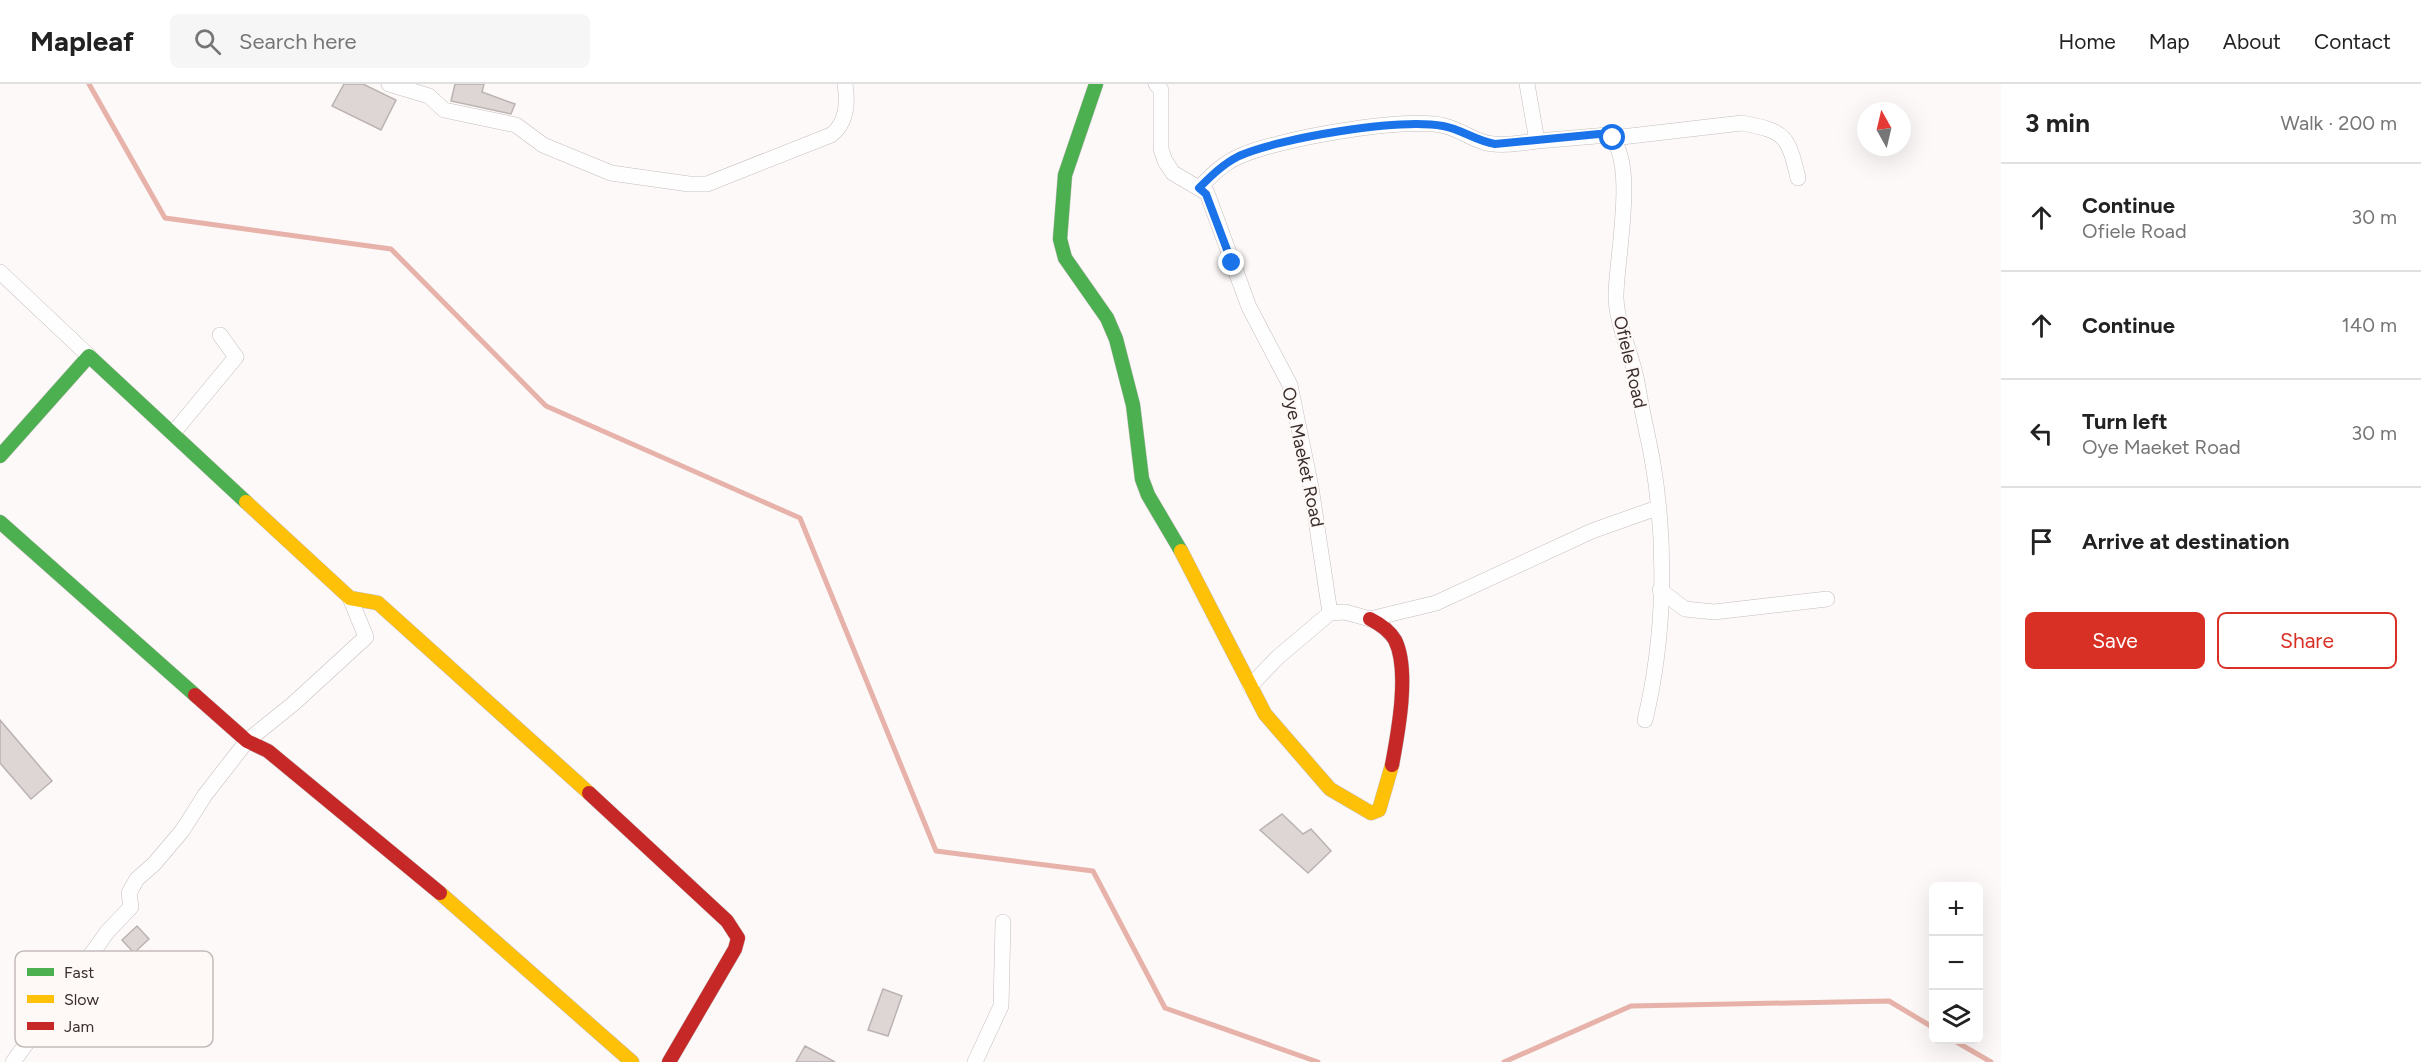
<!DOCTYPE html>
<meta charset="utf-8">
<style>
body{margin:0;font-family:Figtree,sans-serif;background:#f6f6f6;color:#222}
.controls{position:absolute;right:18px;bottom:18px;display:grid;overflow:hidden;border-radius:9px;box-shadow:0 6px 24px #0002}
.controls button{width:54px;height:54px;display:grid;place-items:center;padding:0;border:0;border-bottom:2px solid #e0e0e0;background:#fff;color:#222;font:30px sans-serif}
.compass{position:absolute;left:1857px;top:18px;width:54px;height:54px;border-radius:50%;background:#fff;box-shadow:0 6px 24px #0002;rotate:352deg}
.stop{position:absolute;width:18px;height:18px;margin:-14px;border:4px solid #1a73e8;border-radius:50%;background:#fff}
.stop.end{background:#1a73e8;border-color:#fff;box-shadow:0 2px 6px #0008}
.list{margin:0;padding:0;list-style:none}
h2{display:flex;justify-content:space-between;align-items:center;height:78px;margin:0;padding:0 24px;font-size:26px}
h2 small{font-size:20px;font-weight:400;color:#767676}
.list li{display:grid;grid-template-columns:39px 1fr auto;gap:18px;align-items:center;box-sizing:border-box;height:108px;padding:0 24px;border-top:2px solid #e0e0e0}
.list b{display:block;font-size:22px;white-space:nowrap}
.list p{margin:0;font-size:20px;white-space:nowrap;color:#767676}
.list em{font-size:20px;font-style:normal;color:#767676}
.actions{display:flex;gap:12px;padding:18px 24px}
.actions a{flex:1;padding:14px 0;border:2px solid #d93025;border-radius:9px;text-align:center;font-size:21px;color:#d93025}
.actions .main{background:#d93025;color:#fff}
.icon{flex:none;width:33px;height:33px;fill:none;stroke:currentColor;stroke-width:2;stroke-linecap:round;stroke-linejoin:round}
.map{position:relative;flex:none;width:2001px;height:978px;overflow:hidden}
header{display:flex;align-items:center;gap:36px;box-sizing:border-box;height:84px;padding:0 30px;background:#fff;border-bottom:2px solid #e0e0e0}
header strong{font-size:28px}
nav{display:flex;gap:33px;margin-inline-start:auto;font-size:21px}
.search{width:420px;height:54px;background:#f6f6f6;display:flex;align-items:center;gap:15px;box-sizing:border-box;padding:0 21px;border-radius:9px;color:#767676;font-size:22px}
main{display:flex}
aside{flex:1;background:#fff}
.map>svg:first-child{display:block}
</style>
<header>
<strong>Mapleaf</strong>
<div class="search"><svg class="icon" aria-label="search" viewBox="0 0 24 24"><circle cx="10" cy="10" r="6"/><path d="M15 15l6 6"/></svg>Search here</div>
<nav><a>Home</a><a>Map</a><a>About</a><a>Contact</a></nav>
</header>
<main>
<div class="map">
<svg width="2001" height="978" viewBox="0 0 2001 978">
<rect width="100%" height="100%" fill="#fdf9f8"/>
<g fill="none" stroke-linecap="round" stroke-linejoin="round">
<path stroke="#e6b2a9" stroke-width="5" d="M 89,0 L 165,134 L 391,165 L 546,322 L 800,434 L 936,767 L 1093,787 L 1165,924 L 1318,978
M 1953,956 L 1991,978
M 1504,978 L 1631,922 L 1889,917 L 1934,944"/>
</g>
<path fill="#ded6d5" stroke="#bab3b2" stroke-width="1.5" d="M 344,0 L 363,0 L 396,16 L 381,46 L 332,22 Z
M 455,0 L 484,0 L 482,8 L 515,20 L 511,30 L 451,17 Z
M 0,636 L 52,697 L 31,715 L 0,679 Z
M 1282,730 L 1303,750 L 1311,745 L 1331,767 L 1308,789 L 1260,746 Z
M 137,842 L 149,855 L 134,869 L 122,856 Z
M 883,905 L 902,912 L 888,952 L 868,946 Z
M 805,962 L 835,978 L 796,978 Z"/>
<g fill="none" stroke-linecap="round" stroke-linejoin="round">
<g stroke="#c4bebc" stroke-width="16">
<path id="street" d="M 389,0 L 429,12 L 444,26 L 516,41 L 543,61 L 611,89 L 689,100 L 707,100 L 831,51 C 847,39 848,19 845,0
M 1156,0 L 1161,6 L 1161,65 L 1165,77 L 1173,89 L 1207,109 L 1249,223 L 1290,301 L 1311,403 L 1330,529
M 1527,0 L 1537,57 L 1608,51 C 1639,73 1615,180 1616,214 C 1617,242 1632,270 1637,298 C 1641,323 1647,348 1652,374 C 1667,459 1665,553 1645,636
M 1613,54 L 1742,39 C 1786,47 1788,52 1798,94
M 1199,104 C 1211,92 1222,80 1238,73 C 1275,55 1407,32 1445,42 C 1458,45 1470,54 1483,58 C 1499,63 1520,59 1537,57
M 0,188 L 89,272
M 174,348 L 236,273 L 220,251
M 1660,506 L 1685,525 L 1714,528 L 1827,515
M 1250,602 L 1278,573 L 1330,529 L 1345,528 L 1370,535 L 1436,519 L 1592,447 L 1657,424
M 13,978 L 108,847 L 131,823 L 129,809 L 137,795 L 154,780 L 182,747 L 205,711 L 247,657 L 293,620 L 366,553 L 350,514
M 975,978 L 1001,922 L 1003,838"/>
</g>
<g stroke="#c4bebc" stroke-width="15">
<path id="fast" d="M 1096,0 L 1065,91 L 1060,155 L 1065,174 L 1107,234 L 1116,255 L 1133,321 L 1142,395 L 1148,411 L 1181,467
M 0,372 L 89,272 L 246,418
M 0,438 L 195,611"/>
</g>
<g stroke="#c4bebc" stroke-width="15">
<path id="slow" d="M 246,418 L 350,514 L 378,519 L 589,709
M 1181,467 L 1265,630 L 1330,705 L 1371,729 L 1379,726 L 1392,681
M 440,809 L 632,978"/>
</g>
<g stroke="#c4bebc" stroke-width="15">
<path id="jam" d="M 1370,535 C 1380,540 1389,546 1395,556 C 1410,586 1398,649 1392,681
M 195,611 L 247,657 L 268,667 L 440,809
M 589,709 L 727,837 L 738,854 L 735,865 L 669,978"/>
</g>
<use href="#street" stroke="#fffefe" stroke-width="15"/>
<use href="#fast" stroke="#4caf50" stroke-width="14"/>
<use href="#slow" stroke="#ffc107" stroke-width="14"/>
<use href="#jam" stroke="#c62828" stroke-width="14"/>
</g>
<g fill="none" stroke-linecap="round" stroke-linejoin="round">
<path stroke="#1a73e8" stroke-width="8" d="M 1232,179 L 1206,110 L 1199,104 C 1211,92 1223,80 1239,72 C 1279,54 1399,34 1443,42 C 1461,45 1476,57 1495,60 L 1599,50 L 1608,51 L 1613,54"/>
</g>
<g text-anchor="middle" stroke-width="4.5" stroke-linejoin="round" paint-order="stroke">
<g font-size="18" fill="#392e2c" stroke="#fef8f7">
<text transform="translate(1630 278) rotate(77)" y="6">Ofiele Road</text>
<text transform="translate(1303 373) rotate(78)" y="6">Oye Maeket Road</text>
</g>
</g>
<rect x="15" y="867" width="198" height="96" rx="9" fill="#fef8f7" stroke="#c3bbba" stroke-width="1.5"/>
<rect x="27" y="884" width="27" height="8" fill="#4caf50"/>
<rect x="27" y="911" width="27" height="8" fill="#ffc107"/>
<rect x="27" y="938" width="27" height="8" fill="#c62828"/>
<g font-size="16" fill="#392e2c">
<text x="64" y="894">Fast</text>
<text x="64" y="921">Slow</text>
<text x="64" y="948">Jam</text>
</g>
</svg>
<div class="controls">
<button>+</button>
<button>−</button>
<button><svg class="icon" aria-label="layers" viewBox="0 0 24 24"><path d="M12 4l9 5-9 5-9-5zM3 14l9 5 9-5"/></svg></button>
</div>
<svg class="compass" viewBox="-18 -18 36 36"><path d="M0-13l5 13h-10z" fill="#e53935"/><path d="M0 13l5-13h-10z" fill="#767676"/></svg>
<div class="stop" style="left:1613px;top:54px"></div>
<div class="stop end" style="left:1232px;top:179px"></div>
</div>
<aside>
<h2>3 min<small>Walk · 200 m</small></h2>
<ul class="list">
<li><svg class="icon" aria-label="ahead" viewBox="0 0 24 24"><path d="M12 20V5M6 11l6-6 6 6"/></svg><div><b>Continue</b><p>Ofiele Road</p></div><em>30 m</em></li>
<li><svg class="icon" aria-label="ahead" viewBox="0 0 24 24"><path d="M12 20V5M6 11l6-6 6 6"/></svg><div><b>Continue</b></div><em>140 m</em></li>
<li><svg class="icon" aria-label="left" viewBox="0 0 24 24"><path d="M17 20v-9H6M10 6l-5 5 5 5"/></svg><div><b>Turn left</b><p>Oye Maeket Road</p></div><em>30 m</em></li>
<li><svg class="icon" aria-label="arrive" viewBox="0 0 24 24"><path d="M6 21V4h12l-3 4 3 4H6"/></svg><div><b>Arrive at destination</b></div></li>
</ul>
<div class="actions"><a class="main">Save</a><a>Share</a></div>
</aside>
</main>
